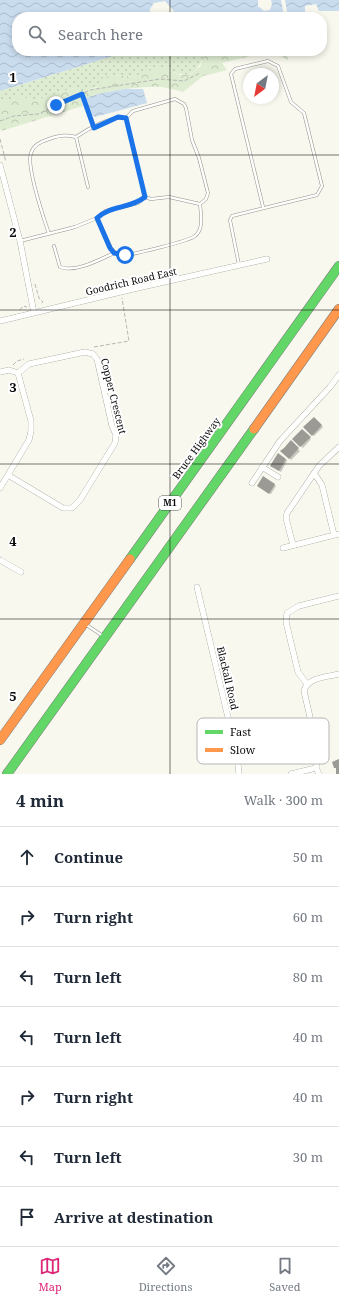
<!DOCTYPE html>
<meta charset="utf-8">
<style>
body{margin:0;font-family:"Noto Serif",serif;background:#f2f2f3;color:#1f2937}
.compass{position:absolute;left:243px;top:68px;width:36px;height:36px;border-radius:50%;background:#fff;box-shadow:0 2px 6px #0003;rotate:212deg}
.stop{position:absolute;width:12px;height:12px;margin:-9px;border:3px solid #1a73e8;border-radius:50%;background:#fff}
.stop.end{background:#1a73e8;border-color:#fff;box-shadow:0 1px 4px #0008}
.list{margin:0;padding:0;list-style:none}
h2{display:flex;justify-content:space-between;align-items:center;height:52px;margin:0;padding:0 16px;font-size:17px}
h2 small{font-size:13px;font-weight:400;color:#747a83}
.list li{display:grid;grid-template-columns:26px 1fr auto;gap:12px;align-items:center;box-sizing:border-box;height:60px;padding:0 16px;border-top:1px solid #e0e1e3}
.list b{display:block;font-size:15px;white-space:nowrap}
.list em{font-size:13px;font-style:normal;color:#747a83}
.icon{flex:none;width:22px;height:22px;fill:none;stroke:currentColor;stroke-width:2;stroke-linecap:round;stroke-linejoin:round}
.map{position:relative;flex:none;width:339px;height:774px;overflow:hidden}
.search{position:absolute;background:#fff;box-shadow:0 2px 6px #0003;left:12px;right:12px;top:12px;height:44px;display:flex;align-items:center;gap:10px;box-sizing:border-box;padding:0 14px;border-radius:16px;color:#747a83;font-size:15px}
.sheet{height:472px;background:#fff}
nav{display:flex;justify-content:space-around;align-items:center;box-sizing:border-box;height:56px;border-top:1px solid #e0e1e3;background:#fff;font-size:11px;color:#747a83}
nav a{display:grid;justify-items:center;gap:2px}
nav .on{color:#db2777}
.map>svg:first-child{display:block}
</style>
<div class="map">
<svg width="339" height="774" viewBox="0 0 339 774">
<defs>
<pattern id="grass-dots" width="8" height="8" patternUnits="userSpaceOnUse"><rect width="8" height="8" fill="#deecd1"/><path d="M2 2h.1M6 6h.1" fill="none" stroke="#bdc9b2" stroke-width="1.8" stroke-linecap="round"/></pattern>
<pattern id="park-crowns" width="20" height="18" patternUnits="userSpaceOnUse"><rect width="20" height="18" fill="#deecd1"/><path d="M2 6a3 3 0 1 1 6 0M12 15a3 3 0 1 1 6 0" fill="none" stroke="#bdc9b2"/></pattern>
<pattern id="water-waves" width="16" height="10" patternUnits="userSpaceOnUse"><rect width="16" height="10" fill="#c9dcee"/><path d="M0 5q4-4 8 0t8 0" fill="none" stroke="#abbbcb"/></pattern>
</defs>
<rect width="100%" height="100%" fill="#f8f8ee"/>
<path fill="url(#grass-dots)" d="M 129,51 L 168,51 L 172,53 L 208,51 L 205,52 C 196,79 187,78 163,68 L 138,77 L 112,75 L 98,86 L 82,92 L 77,87 L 37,100 L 20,97 L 0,102 L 0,91 Z"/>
<path fill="url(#park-crowns)" d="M 208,51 L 286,51 L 288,60 L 271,51 L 222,63 L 227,70 L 203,76 L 183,92 C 176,90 169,88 162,87 C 143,86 96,91 82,101 L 83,106 L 1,131 L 0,128 L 0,102 L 20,97 L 37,100 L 77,87 L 82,92 L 98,87 L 100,79 L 112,75 L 137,77 L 140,72 L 163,68 L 180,75 L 191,74 L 200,67 L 205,52 Z"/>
<path fill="url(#water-waves)" d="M 0,0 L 258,0 L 258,6 L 264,11 L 270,10 L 272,4 L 271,0 L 281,0 L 284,15 L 283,17 L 175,17 L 173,10 L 165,1 L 154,3 L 150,9 L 150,17 L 17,17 L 17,51 L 129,51 L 0,91 Z
M 285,0 L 339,0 L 339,11 L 319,11 L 316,4 L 305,6 L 305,15 L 303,17 L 288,17 Z
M 124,89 L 143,89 L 147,103 L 95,117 L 92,115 L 85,98 L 102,93 Z"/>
<path fill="#0003" d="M 314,418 L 323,427 L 314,436 L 305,427 Z
M 302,430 L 311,439 L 303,448 L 293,439 Z
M 291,442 L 300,451 L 291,460 L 282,451 Z
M 286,459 L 287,461 L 281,472 L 273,467 Z
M 274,484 L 276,486 L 271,494 L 258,486 Z"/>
<path fill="#9b9a94" d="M 314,417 L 322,425 L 312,436 L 303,427 Z
M 302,429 L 311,437 L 300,447 L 292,439 Z
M 291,440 L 299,448 L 289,459 L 280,451 L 284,448 Z
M 278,453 L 286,459 L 279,471 L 270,466 Z
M 263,476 L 275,484 L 269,494 L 257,486 Z
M 339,759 L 339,774 L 336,774 L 336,768 L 334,768 L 332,762 Z"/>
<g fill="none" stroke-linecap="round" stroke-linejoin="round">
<g stroke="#91918d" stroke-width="3.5">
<path id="lane" d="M 126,118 L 145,197
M 76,137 C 89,128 111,116 126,118 L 133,111 L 175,99 L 184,104 L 186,108 L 192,140 L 199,158 L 208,193 L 206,199 L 200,204
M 49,234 C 44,219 26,167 31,153 C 34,144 41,142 49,139 C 59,135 67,134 76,137 L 88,187
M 20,241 L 75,227 L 97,218 L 105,211 L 138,203 L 145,197 L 151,199 L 169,197 L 200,204 C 201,214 204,229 195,236 C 189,241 132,255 124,255 C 118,254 114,253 111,248 L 97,218
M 54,246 L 60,267 C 75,273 99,260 114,253
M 239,265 L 230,220 L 232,216 L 317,195 L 322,186 L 304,113 L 291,102 L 278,66 L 268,61 L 235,69 L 231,74 L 263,207
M 85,624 L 103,636"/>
</g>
<g stroke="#91918d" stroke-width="6">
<path id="street" d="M 0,165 L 20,241 L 34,313
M 0,321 L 133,289 L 267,259
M 0,372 L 9,370 L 18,373
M 262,467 L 278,477
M 314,473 L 322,485 L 334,535
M 8,475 L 63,508 L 72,508 L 80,500 L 115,443 L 116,435 L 112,426 L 97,359 L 93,354 L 85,352 L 29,364 L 18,373
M 252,483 L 280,441 L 330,387 L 339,375
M 0,488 L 29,440 L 31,431 L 31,421 L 18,373
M 293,545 L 286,518 L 287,513 L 319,466 L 339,447
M 283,548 L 339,534
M 0,560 L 21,572
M 197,587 L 237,755 L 239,774
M 307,684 L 298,672 L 286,622 L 287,613 L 299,606 L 339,596
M 291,774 L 316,768
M 319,774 L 316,768 L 318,752 L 304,691 C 308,677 327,677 339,674"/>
</g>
<g stroke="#7e7e7a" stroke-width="10">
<path id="fast" d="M 130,559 L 339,266
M 7,774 L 254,429"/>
</g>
<g stroke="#7e7e7a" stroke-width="10">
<path id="slow" d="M 254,429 L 339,309
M 0,740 L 130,559"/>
</g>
<path stroke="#b7b7b5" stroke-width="1" stroke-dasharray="4 2" stroke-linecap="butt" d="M 82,94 L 92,121
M 0,121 L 14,116 L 38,114 L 90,90 L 160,79 L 184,81 L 200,73
M 0,139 L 6,162
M 35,284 L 39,298 L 43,302 L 40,304
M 20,310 L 23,306 L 27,307
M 94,347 L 129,341 L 122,298
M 13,365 L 17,361 L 24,359"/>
<use href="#lane" stroke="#fefefc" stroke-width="2.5"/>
<use href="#street" stroke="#fefefc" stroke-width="5.5"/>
<use href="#fast" stroke="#63d668" stroke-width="9"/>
<use href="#slow" stroke="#ff974d" stroke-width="9"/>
</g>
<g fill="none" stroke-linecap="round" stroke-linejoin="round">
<path stroke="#1a73e8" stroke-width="5" d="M 56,105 L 82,94 L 94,128 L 118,117 L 126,118 L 145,197 C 130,209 111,205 97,218 L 110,248 L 114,253 L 125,255"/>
</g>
<path fill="none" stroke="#0a0a0a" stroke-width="1" stroke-opacity="0.55" d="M 170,0 L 170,17M 170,51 L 170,774M 0,155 L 339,155M 0,310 L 339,310M 0,464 L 339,464M 0,619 L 339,619"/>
<g text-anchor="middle" stroke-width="4" stroke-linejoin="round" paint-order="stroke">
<rect fill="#fff" stroke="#545454" stroke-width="1" x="159" y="496" width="22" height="14" rx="3"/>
<g font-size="9" font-weight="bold" fill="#0a0a0a">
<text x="170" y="506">M1</text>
</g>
<g font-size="10" fill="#0a0a0a" stroke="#fff">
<text transform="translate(131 281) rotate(-13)" y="4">Goodrich Road East</text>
<text transform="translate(114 396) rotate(76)" y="4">Copper Crescent</text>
<text transform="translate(196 448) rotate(-54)" y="4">Bruce Highway</text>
<text transform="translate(228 678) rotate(77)" y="4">Blackall Road</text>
</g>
</g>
<rect x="197" y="718" width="132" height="46" rx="6" fill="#fff" stroke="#b6b6b6" stroke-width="1"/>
<rect x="205" y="730" width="18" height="4" fill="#63d668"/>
<rect x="205" y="748" width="18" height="4" fill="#ff974d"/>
<g font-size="11" fill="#0a0a0a">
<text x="230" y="736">Fast</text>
<text x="230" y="754">Slow</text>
</g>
<g font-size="13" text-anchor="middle" font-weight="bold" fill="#0a0a0a" stroke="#fff" stroke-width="4" stroke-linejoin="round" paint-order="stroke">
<text x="13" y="82">1</text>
<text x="13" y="237">2</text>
<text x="13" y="392">3</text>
<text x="13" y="546">4</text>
<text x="13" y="701">5</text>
</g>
</svg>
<svg class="compass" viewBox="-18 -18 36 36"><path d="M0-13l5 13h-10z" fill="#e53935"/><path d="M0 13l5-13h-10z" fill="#747a83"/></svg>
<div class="stop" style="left:125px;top:255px"></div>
<div class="stop end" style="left:56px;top:105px"></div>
<div class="search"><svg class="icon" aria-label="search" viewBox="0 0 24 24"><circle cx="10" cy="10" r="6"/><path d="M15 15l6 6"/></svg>Search here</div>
</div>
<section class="sheet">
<h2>4 min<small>Walk · 300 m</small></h2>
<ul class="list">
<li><svg class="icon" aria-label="ahead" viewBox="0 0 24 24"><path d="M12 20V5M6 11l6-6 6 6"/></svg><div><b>Continue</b></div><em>50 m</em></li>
<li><svg class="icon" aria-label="right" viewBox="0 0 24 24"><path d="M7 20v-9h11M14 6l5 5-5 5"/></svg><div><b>Turn right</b></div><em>60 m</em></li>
<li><svg class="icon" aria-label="left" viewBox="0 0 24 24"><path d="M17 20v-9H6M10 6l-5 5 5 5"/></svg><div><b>Turn left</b></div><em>80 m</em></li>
<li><svg class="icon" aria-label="left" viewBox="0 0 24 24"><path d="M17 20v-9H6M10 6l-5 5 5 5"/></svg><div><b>Turn left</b></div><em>40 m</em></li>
<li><svg class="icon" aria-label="right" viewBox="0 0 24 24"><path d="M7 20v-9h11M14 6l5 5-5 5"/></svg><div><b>Turn right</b></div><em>40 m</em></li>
<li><svg class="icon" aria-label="left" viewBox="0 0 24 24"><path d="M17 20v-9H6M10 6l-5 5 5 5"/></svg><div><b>Turn left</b></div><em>30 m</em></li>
<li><svg class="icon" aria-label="arrive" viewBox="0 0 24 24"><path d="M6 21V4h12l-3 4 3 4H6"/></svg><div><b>Arrive at destination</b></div></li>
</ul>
</section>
<nav>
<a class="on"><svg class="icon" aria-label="map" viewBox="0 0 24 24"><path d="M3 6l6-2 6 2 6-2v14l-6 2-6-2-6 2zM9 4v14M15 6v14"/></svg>Map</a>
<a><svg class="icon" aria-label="directions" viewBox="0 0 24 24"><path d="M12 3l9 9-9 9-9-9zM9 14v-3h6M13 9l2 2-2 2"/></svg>Directions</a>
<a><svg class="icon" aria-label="saved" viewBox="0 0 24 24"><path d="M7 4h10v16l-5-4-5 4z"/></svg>Saved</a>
</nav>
